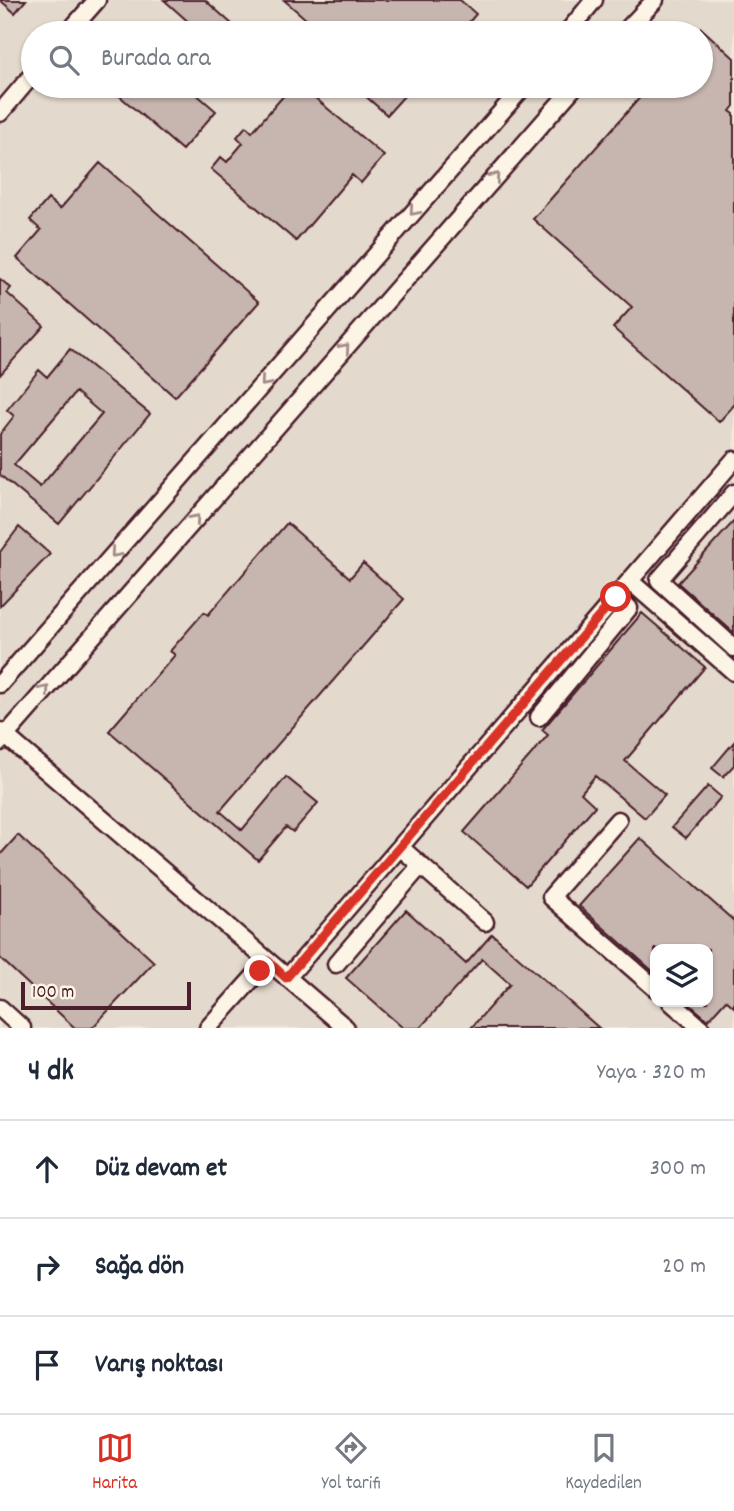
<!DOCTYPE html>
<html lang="tr">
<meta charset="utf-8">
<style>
body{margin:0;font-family:Dekko,sans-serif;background:#f6f6f7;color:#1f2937}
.controls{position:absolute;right:21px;bottom:21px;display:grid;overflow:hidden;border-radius:14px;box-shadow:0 2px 5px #0004}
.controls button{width:63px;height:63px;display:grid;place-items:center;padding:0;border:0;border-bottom:2px solid #e0e1e3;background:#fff;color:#1f2937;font:35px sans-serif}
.scale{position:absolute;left:21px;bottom:18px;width:170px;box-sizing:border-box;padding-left:7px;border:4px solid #4a1f2b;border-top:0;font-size:19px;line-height:24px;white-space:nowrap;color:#4a1f2b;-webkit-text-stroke:5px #fcf5e5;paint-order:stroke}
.stop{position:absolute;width:21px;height:21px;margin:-16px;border:5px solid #d93025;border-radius:50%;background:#fff}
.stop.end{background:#d93025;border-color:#fff;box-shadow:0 2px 7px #0008}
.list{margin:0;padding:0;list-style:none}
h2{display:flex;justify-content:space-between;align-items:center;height:91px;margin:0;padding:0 28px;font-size:30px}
h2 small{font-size:23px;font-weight:400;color:#747a83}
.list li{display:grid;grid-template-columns:46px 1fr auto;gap:21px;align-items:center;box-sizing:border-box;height:98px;padding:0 28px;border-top:2px solid #e0e1e3}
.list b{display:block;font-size:26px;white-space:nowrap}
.list em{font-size:23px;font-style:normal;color:#747a83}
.icon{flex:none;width:38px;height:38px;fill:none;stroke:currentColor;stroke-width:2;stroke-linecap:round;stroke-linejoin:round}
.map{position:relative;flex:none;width:734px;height:1028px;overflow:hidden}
.search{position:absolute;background:#fff;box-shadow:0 2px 5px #0004;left:21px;right:21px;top:21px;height:77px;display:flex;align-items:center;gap:18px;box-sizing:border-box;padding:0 24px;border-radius:38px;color:#747a83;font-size:26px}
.sheet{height:385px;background:#fff}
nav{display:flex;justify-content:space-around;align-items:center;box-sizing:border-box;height:98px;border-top:2px solid #e0e1e3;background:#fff;font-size:19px;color:#747a83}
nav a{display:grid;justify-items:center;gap:4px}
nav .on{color:#d93025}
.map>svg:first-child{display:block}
</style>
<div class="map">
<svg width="734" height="1028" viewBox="0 0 734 1028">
<rect width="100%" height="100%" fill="#f1e8da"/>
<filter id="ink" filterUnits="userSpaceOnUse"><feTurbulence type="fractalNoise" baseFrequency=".0143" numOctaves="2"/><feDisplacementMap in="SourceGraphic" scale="14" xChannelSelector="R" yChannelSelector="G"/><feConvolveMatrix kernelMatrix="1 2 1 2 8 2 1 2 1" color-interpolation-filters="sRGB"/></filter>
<g filter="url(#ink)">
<path fill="#e4d9cd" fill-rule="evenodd" d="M 0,0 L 734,0 L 734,1028 L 0,1028 ZM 33,33 L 701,33 L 701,86 L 33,86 ZM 655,949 L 708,949 L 708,1002 L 655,1002 Z"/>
<path fill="#c7b6af" stroke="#4a1f2b" stroke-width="2" fill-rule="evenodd" d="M 0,0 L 26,0 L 15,13 Z
M 164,0 L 205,0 L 242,33 L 201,33 Z
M 284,0 L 460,0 L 476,14 L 460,33 L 293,33 L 306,19 Z
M 701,28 L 734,58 L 734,106 L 730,111 L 734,114 L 734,405 L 719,422 L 613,328 L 632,307 L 533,219 L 650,86 L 701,86 Z
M 108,86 L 187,86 L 216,111 L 182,150 Z
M 292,86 L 301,86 L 384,156 L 361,183 L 352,175 L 296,241 L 211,169 L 221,157 L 227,162 L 243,143 L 237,137 L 246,126 L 252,132 Z
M 354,86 L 413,86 L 387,115 Z
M 100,163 L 259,302 L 175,397 L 17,258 L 41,230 L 30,220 L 48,199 L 60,209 Z
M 0,279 L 11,288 L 7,293 L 44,326 L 0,375 Z
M 70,349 L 150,414 L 59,524 L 0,475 L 0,434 L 14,416 L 7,410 L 39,370 L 47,377 ZM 76,392 L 102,414 L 40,487 L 14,465 Z
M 734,521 L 734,633 L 678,583 Z
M 287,523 L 350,578 L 363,563 L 404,599 L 220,811 L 242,830 L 286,777 L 318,803 L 293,832 L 286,827 L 258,860 L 109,731 L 175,655 L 170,651 L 204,612 L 208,615 Z
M 19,527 L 50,554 L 0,606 L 0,552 Z
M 642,613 L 705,667 L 625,761 L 665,795 L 645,818 L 595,776 L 581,793 L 595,806 L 526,886 L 464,832 L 548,735 L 542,730 Z
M 734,742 L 734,765 L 723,777 L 712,768 Z
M 708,786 L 721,797 L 686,838 L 672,827 Z
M 18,835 L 154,962 L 92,1028 L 75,1028 L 0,958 L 0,855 Z
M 640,838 L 734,921 L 734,1007 L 726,1000 L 708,1020 L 687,1002 L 708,1002 L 708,949 L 655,949 L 655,973 L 579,906 Z
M 406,910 L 466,964 L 492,934 L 599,1028 L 471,1028 L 510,984 L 482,959 L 420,1028 L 403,1028 L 346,978 Z"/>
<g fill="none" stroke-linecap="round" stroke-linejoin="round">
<g stroke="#4a1f2b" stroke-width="21">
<path id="minor" d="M 68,33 L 97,0
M 567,33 L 594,0
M 624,33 L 655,0
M 0,113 L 33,74
M 734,493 L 659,580 L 734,648
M 630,581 L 734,672
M 0,684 L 524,86
M 539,717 L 629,608 L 616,597
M 0,731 L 346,1028
M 0,742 L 575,86
M 618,820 L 551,897 L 655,988
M 400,847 L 485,922
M 336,964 L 421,865
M 287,978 L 734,460
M 671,1002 L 701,1028
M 0,1008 L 22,1028
M 208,1028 L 268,961"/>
</g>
<use href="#minor" stroke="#fcf5e5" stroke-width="16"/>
</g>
<defs><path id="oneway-chevron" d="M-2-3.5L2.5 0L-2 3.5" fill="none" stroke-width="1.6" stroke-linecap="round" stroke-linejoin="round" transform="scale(1.75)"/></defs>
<g stroke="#a38a88">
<use href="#oneway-chevron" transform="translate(495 177) rotate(-49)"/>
<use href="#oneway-chevron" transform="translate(414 211) rotate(131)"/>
<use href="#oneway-chevron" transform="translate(345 348) rotate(-49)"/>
<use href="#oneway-chevron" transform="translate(265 382) rotate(131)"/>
<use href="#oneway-chevron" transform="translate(195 519) rotate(-49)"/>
<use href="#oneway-chevron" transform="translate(115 553) rotate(131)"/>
<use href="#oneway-chevron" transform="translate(45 690) rotate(-49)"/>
</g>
</g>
<g fill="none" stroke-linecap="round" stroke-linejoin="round" filter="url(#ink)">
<path stroke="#d93025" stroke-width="9" d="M 260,971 L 268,961 L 286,978 L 616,597"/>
</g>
</svg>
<div class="controls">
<button><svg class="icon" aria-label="layers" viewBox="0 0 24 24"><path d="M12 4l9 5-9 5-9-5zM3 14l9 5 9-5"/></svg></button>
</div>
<div class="scale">100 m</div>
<div class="stop" style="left:616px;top:597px"></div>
<div class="stop end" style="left:260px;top:971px"></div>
<div class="search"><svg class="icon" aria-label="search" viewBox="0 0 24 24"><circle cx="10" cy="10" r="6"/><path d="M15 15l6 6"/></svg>Burada ara</div>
</div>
<section class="sheet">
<h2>4 dk<small>Yaya · 320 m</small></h2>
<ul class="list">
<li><svg class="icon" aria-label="ahead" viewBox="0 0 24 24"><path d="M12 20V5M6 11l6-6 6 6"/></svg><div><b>Düz devam et</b></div><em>300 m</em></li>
<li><svg class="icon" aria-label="right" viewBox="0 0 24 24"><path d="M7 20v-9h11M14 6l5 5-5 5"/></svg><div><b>Sağa dön</b></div><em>20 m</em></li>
<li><svg class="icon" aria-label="arrive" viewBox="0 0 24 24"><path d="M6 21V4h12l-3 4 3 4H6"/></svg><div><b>Varış noktası</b></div></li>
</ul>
</section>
<nav>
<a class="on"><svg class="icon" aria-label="map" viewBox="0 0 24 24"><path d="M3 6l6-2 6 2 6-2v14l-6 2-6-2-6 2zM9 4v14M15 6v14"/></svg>Harita</a>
<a><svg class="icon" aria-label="directions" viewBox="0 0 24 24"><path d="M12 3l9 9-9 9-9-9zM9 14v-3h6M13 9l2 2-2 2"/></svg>Yol tarifi</a>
<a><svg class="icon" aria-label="saved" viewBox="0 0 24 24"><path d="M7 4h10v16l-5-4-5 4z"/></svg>Kaydedilen</a>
</nav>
